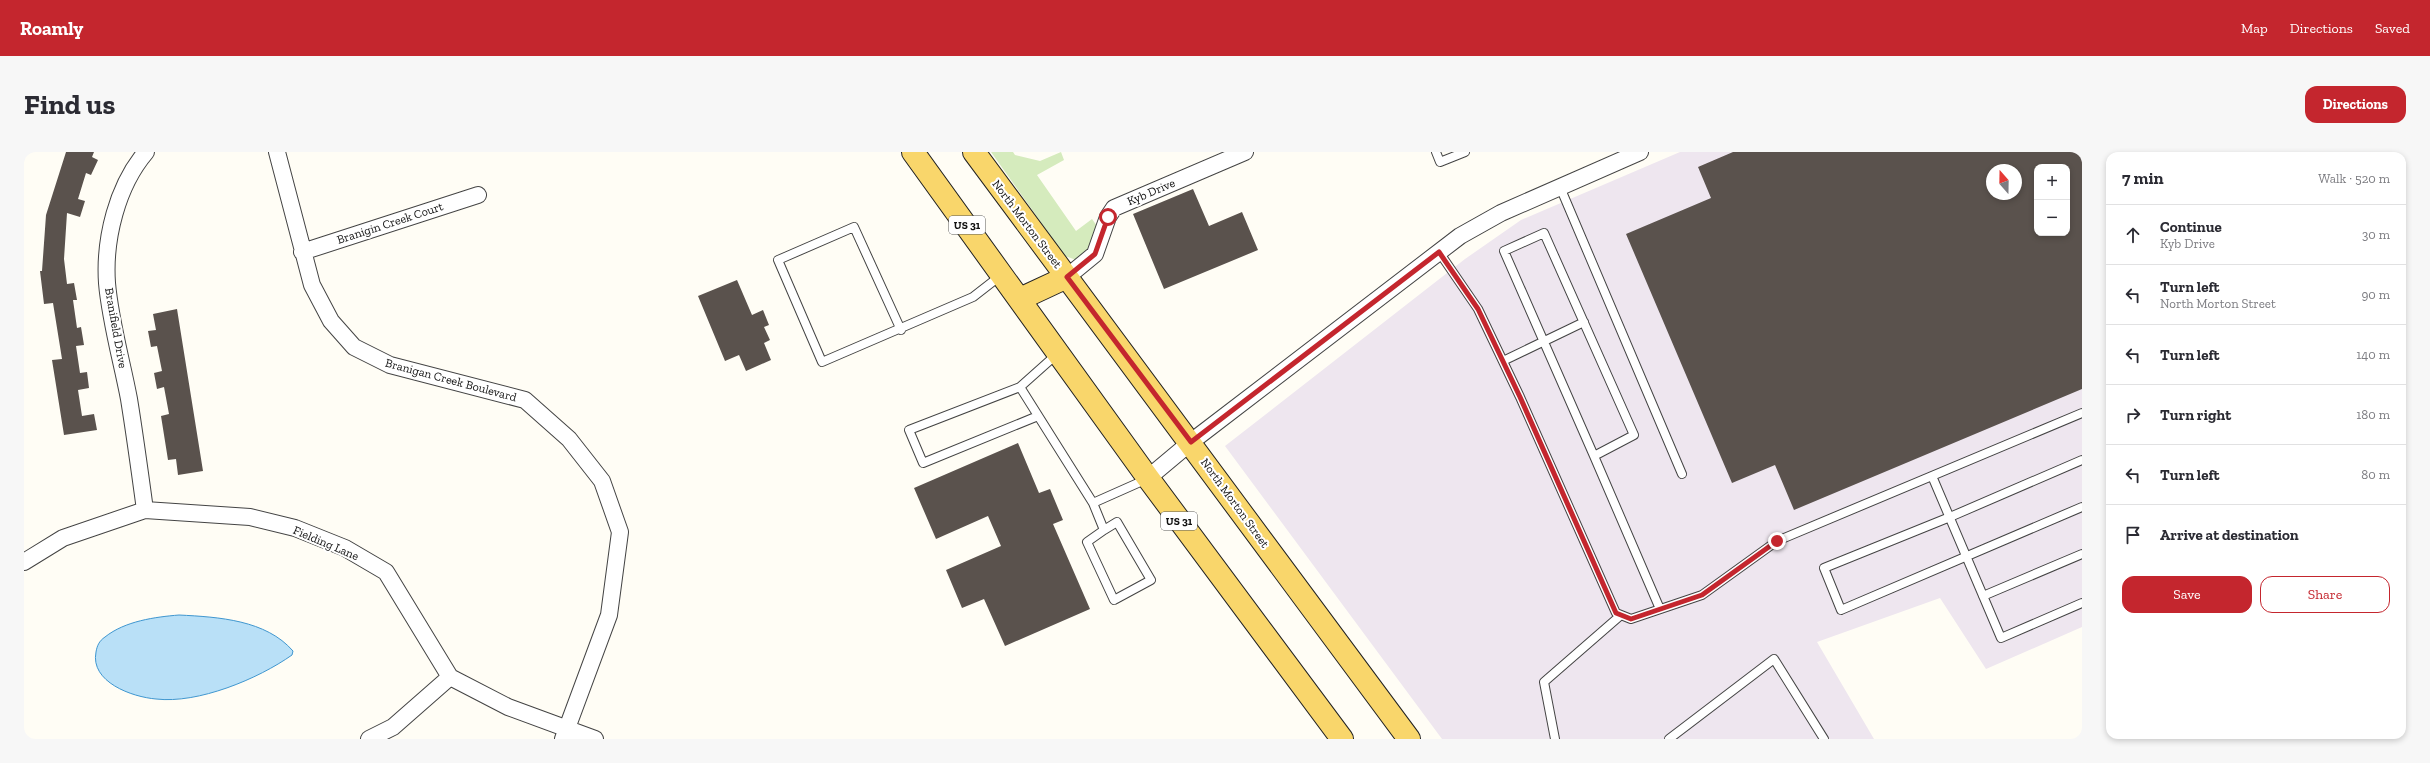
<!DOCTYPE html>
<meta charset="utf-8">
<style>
body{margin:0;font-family:"Zilla Slab",serif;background:#f7f7f7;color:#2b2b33}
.controls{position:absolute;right:12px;top:12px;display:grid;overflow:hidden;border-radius:8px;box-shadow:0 2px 6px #0003}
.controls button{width:36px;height:36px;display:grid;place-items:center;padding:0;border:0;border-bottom:1px solid #e1e1e2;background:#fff;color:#2b2b33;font:20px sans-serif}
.compass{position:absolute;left:1962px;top:12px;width:36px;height:36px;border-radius:50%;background:#fff;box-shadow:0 2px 6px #0003;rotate:340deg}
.stop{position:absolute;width:12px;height:12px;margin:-9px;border:3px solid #c4262e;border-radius:50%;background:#fff}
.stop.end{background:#c4262e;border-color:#fff;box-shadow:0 1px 4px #0008}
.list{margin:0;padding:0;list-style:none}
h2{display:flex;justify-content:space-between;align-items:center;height:52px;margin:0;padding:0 16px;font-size:17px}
h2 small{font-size:13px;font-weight:400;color:#7c7c81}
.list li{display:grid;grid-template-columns:26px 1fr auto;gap:12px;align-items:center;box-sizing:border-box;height:60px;padding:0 16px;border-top:1px solid #e1e1e2}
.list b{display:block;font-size:15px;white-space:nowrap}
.list p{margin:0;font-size:13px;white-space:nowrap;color:#7c7c81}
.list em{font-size:13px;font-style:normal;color:#7c7c81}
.actions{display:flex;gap:8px;padding:12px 16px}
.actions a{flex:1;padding:9px 0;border:1px solid #c4262e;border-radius:12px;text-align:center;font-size:14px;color:#c4262e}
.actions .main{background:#c4262e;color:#fff}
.icon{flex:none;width:22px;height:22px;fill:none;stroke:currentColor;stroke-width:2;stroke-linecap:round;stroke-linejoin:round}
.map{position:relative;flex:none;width:2058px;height:587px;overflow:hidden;border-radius:12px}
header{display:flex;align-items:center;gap:24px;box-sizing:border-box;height:56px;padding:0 20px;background:#c4262e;color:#fff}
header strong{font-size:19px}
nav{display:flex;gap:22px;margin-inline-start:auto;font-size:14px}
.intro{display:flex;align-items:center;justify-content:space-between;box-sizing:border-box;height:96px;padding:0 24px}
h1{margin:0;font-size:28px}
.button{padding:10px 18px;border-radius:12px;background:#c4262e;color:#fff;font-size:14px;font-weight:700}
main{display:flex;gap:24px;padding:0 24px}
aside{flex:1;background:#fff;border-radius:12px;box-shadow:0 2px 6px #0003}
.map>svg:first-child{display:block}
</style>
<header>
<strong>Roamly</strong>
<nav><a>Map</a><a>Directions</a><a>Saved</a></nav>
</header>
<div class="intro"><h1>Find us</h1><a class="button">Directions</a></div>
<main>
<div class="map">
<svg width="2058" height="587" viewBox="0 0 2058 587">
<rect width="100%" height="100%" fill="#fffdf5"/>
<path fill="#eee6ef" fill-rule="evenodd" d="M 1656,0 L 2058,0 L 2058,475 L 1962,517 L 1916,446 L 1793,490 L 1850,587 L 1418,587 L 1201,294 L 1441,107 L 1497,68 ZM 2013,15 L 2043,15 L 2043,81 L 2013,81 ZM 1968,18 L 1992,18 L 1992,42 L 1968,42 Z"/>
<path fill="#d5ebbd" d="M 967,0 L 989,0 L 991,3 L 1016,9 L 1037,0 L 1040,8 L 1013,23 L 1052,79 L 1068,67 L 1073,74 L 1067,102 L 1055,109 L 1041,104 Z"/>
<path fill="#b9e0f7" stroke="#3f96cf" d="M 155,463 C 195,465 242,468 269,499 L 268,503 C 234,527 174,552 132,547 C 108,545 66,530 72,500 C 73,494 75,489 81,485 C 101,469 131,465 155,463 Z"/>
<path fill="#5a524d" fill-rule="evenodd" d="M 42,0 L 70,0 L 68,5 L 74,8 L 67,23 L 62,21 L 54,47 L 61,49 L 56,65 L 43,61 L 40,107 L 43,132 L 50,131 L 53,148 L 49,148 L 53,176 L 57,175 L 60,193 L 52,194 L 56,221 L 63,220 L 65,236 L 54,238 L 58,264 L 70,262 L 73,278 L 40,283 L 28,208 L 38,207 L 29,151 L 20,152 L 16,119 L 18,119 L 22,63 Z
M 1709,0 L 2058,0 L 2058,237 L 1770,358 L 1751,313 L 1708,331 L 1602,82 L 1687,46 L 1674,15 ZM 2013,15 L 2043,15 L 2043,81 L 2013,81 ZM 1968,18 L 1992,18 L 1992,42 L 1968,42 Z
M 1169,37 L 1185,74 L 1218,60 L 1234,98 L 1140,137 L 1109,62 Z
M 713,128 L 728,163 L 739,158 L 745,173 L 740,175 L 746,188 L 740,191 L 747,208 L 722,219 L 715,203 L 701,209 L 674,144 Z
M 153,157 L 179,319 L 154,323 L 152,307 L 144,308 L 137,264 L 145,262 L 140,235 L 133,237 L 130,221 L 138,219 L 133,194 L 127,195 L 124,179 L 132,178 L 129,162 Z
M 994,291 L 1015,341 L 1026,337 L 1039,368 L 1029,372 L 1066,457 L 981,494 L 960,447 L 938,456 L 922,418 L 977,394 L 964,364 L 912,387 L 890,336 Z"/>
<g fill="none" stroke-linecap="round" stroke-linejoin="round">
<g stroke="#444" stroke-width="10">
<path id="lane" d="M 1412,0 L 1416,10 L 1441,0
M 1536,35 L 1658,322
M 1415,100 L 1454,157 L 1496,245 L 1592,461 L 1607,467 L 1678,443 L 1753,389 L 2058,261
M 877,178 L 830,75 L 754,108 L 798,210 L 949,145 L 976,124
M 1479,209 L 1560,170
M 996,235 L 1033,202
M 1014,264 L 899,311 L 885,278 L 996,235 L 1069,351 L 1123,327
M 1570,304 L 1480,99 L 1520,81 L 1610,283 L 1570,304 L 1636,457
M 2058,308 L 1926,365 L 1800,416 L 1817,458 L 2058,355
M 1908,324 L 1977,486 L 2058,451
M 1069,351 L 1080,378 L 1063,390 L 1090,448 L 1127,428 L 1093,370 L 1080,378
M 1959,444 L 2058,402
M 1531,587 L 1520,530 L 1597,463
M 1645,587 L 1750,507 L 1800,587"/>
</g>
<g stroke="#444" stroke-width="18">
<path id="street" d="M 253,0 L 288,133 L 307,169 L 330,195 L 366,213 L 501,248 L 545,287 L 578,329 L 596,380 L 585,463 L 539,587
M 278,100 L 454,43
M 1043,125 L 1071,102 L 1084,65 L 1090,56 L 1221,0
M 1124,326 L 1167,290 L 1436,84 L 1477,61 L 1616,0
M 121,358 C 116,321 111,284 105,247 C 98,210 86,168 83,131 C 80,87 93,34 122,0
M 0,410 L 39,386 L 121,358 L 226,365 L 271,376 L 321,396 L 362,420 L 426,525 L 484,555 L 571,587
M 345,587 L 369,575 L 426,525"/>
</g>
<g stroke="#222" stroke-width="24">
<path id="primary" d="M 889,0 L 1124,326 L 1318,587
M 950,0 L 1385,587
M 996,147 L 1043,125"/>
</g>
<use href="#lane" stroke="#fff" stroke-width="8"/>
<use href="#street" stroke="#fff" stroke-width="16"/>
<use href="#primary" stroke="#f9d66b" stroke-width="22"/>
</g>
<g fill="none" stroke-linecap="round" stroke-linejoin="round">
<path stroke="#c4262e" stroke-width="5" d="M 1084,65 L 1071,102 L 1043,125 L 1167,290 L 1415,100 L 1454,157 L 1496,245 L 1592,461 L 1607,467 L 1678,443 L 1753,389"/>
</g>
<g text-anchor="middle" stroke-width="4" stroke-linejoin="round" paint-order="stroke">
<g fill="#fff" stroke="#585858" stroke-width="1">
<rect x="925" y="64" width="36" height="18" rx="3"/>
<rect x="1137" y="360" width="36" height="18" rx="3"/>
</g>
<g font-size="11" font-weight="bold" fill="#111">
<text x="943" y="77">US 31</text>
<text x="1155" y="373">US 31</text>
</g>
<g font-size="12" fill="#111" stroke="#fff">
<text transform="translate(1127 40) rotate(-23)" y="4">Kyb Drive</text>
<text transform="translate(366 71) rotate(-18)" y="4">Branigin Creek Court</text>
<text transform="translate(1003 72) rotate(53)" y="4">North Morton Street</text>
<text transform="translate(92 176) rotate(80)" y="4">Branifield Drive</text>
<text transform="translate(427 228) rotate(15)" y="4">Branigan Creek Boulevard</text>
<text transform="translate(1211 351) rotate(54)" y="4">North Morton Street</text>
<text transform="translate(302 391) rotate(23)" y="4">Fielding Lane</text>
</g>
</g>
</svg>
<div class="controls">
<button>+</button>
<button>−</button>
</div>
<svg class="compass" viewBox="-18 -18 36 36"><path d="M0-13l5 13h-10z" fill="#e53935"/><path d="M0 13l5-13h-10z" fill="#7c7c81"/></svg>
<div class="stop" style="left:1084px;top:65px"></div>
<div class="stop end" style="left:1753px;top:389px"></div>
</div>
<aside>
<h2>7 min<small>Walk · 520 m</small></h2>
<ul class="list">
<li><svg class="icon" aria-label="ahead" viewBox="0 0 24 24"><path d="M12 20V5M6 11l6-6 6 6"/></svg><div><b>Continue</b><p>Kyb Drive</p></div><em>30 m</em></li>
<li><svg class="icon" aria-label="left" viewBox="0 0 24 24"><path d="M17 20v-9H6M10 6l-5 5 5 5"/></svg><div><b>Turn left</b><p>North Morton Street</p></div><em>90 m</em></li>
<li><svg class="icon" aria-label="left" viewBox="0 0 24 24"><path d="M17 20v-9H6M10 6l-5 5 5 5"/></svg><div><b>Turn left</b></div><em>140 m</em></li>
<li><svg class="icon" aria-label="right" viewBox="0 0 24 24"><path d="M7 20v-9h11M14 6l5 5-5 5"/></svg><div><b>Turn right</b></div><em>180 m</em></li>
<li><svg class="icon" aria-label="left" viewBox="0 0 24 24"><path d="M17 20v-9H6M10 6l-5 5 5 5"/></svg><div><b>Turn left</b></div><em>80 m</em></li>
<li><svg class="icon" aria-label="arrive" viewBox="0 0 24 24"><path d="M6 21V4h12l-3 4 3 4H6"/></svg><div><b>Arrive at destination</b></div></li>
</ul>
<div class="actions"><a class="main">Save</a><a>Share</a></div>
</aside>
</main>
